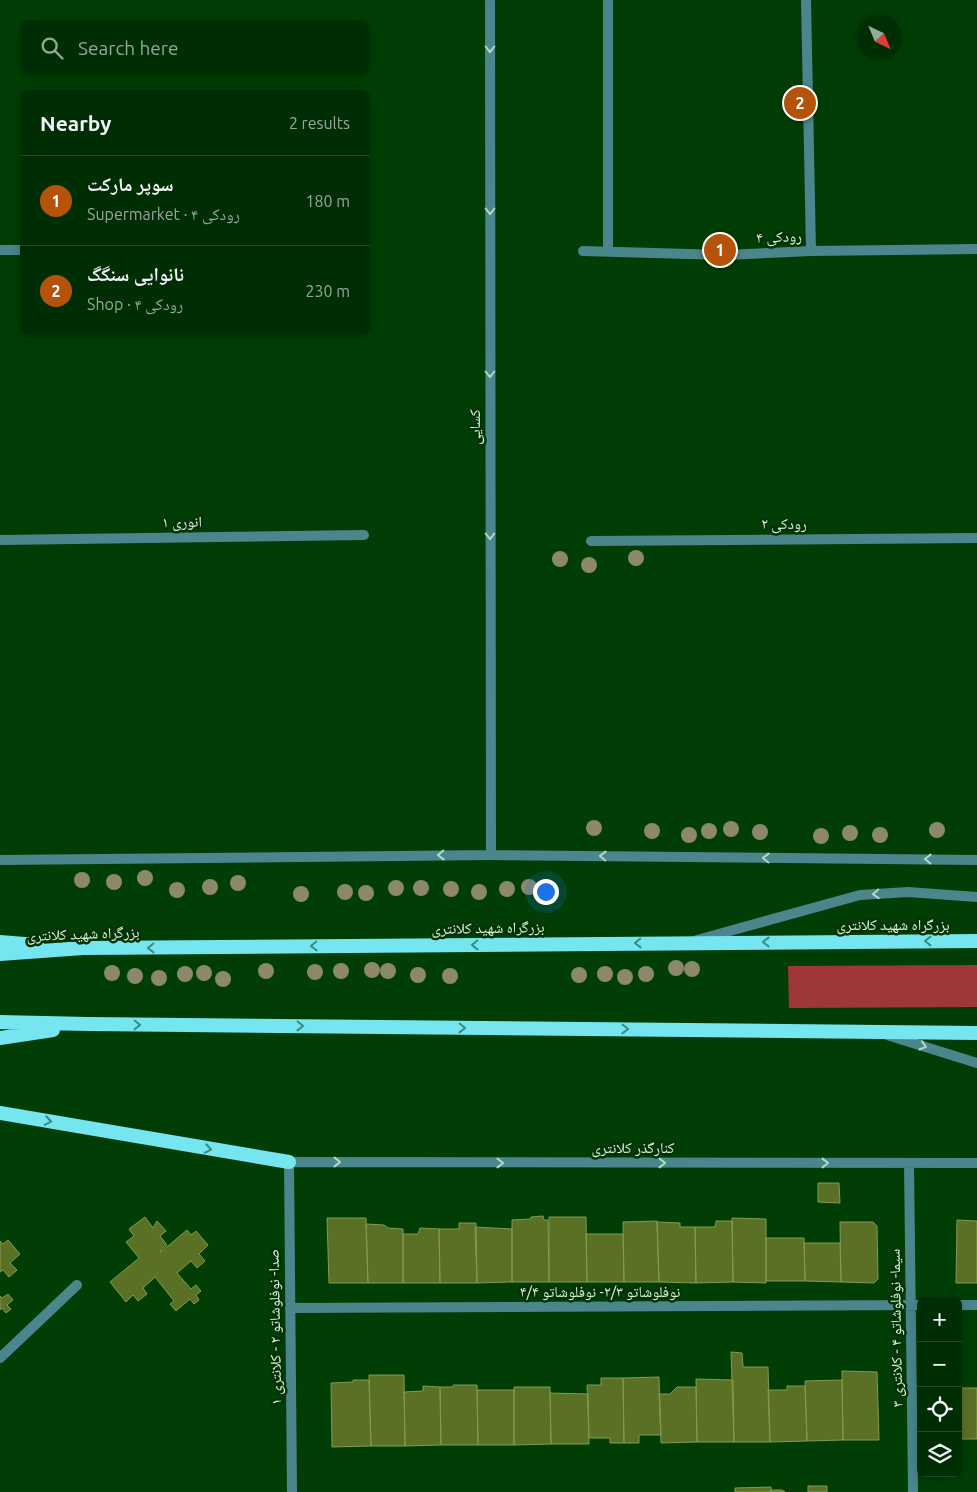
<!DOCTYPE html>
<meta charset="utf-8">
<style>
body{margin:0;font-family:Ubuntu,"Noto Naskh Arabic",sans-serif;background:#0a360e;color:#f1f3f6}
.controls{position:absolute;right:15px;bottom:15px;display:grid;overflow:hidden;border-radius:8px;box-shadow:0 2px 12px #0003}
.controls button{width:45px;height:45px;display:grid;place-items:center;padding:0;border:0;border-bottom:1px solid #224a26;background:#002e04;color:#f1f3f6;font:25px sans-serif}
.compass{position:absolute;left:857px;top:15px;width:45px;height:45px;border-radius:50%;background:#002e04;box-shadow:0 2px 12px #0003;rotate:136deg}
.you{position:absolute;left:545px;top:891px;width:18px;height:18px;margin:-12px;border:4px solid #fff;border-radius:50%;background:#1a73e8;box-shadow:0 0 0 8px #1a73e833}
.badge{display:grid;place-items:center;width:32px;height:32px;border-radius:50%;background:#b45309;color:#fff;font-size:16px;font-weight:700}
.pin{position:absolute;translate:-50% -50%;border:2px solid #fff;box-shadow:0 1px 5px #0006}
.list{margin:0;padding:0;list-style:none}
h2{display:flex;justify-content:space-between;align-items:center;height:65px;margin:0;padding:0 20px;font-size:21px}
h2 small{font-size:16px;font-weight:400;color:#95a89a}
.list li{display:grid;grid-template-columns:32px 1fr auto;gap:15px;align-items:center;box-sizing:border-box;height:90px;padding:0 20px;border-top:1px solid #224a26}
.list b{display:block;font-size:19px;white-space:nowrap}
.list p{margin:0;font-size:16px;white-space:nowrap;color:#95a89a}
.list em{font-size:16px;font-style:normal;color:#95a89a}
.icon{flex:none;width:28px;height:28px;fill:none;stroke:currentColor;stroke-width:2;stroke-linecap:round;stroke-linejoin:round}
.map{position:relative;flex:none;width:977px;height:1492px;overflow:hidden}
.search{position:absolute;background:#002e04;box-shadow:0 2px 12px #0003;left:20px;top:20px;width:350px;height:55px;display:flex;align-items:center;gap:12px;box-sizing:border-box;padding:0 18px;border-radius:8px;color:#95a89a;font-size:19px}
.panel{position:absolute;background:#002e04;box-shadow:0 2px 12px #0003;left:20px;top:90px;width:350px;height:245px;border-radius:8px}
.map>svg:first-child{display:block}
</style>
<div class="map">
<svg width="977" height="1492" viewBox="0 0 977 1492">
<rect width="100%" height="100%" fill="#003e05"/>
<path fill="#a03737" d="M 977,965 L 977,1007 L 789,1008 L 788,966 Z"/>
<path fill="#5a7125" stroke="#839b50" d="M 818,1183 L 839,1183 L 840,1203 L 818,1202 Z
M 543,1216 L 544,1220 L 548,1220 L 549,1282 L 512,1282 L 512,1220 L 531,1219 L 531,1217 Z
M 145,1217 L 153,1228 L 157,1221 L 166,1231 L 160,1236 L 167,1245 L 160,1251 L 161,1252 L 187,1230 L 191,1235 L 196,1231 L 208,1245 L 199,1254 L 205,1261 L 197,1268 L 191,1261 L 177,1273 L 191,1289 L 196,1285 L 201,1291 L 196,1295 L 199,1300 L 194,1304 L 190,1299 L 176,1311 L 170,1304 L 174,1301 L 155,1277 L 143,1288 L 147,1294 L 138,1301 L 133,1295 L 126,1302 L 110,1282 L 139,1258 L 126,1242 L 134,1236 L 129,1229 Z
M 549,1217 L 586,1217 L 587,1282 L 549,1282 Z
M 327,1218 L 366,1218 L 368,1283 L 329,1283 Z
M 732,1218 L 766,1219 L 766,1283 L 733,1282 Z
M 957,1220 L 977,1221 L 977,1283 L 956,1283 Z
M 657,1221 L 659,1282 L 624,1282 L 623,1222 Z
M 716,1221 L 732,1221 L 733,1282 L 696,1283 L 695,1227 L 715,1227 Z
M 657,1222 L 680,1223 L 680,1227 L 695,1227 L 696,1283 L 659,1282 Z
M 840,1222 L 873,1222 L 877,1226 L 878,1279 L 874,1283 L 841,1282 Z
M 459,1223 L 476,1223 L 477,1283 L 440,1283 L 439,1229 L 459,1229 Z
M 366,1224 L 384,1225 L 388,1228 L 403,1229 L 403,1283 L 368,1283 Z
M 475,1227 L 512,1229 L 512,1282 L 477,1283 Z
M 420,1228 L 439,1229 L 440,1283 L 403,1283 L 403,1234 L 418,1234 Z
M 586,1234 L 623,1234 L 624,1282 L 587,1282 Z
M 766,1238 L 804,1238 L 805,1281 L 766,1281 Z
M 8,1240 L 20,1254 L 10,1263 L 17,1270 L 9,1277 L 3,1270 L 0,1272 L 0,1241 L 3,1244 Z
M 804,1243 L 840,1243 L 841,1282 L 805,1281 Z
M 8,1294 L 13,1300 L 7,1305 L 11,1309 L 6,1313 L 2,1308 L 0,1310 L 0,1296 L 2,1298 Z
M 731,1352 L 742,1353 L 743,1367 L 768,1367 L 770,1442 L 734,1442 Z
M 842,1371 L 877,1372 L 879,1440 L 843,1440 Z
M 369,1375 L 404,1375 L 405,1446 L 371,1446 Z
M 659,1377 L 661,1435 L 639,1435 L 639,1443 L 624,1443 L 623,1378 Z
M 601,1378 L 623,1378 L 624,1443 L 610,1443 L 610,1438 L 589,1438 L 587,1385 L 601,1385 Z
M 696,1379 L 733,1380 L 734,1442 L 697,1442 Z
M 353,1380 L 369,1380 L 371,1446 L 332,1447 L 331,1383 L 353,1382 Z
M 842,1380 L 843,1440 L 807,1441 L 805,1381 Z
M 453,1385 L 477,1385 L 478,1445 L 441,1445 L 440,1387 L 453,1387 Z
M 423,1386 L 440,1387 L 441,1445 L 405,1446 L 404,1392 L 423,1391 Z
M 787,1386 L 805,1386 L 807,1441 L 770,1442 L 768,1390 L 787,1390 Z
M 514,1387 L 550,1387 L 551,1444 L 514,1445 Z
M 677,1387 L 696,1387 L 697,1442 L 661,1443 L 659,1394 L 670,1394 Z
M 958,1388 L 977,1388 L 977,1439 L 958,1439 Z
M 477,1390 L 514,1390 L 514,1445 L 478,1445 Z
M 550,1393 L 588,1394 L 589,1444 L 551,1444 Z
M 808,1486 L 827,1486 L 827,1492 L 808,1492 Z
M 771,1487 L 771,1492 L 735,1492 L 735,1488 Z
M 771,1490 L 782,1490 L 785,1492 L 771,1492 Z"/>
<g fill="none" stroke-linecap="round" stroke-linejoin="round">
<path stroke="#4a868c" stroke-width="10" d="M 697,940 L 860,895 L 908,892 L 977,897
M 887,1035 L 977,1063
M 0,1358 L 77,1285"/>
<path stroke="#4a868c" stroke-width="10" d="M 490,0 L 491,855
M 806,0 L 811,251
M 0,250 L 22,250
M 583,251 L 725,255 L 811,251 L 977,249
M 608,251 L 608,0
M 0,540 L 364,535
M 591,541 L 977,538
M 0,860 L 491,855 L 977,860
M 909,1163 L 913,1492
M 958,1305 L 977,1305
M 290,1308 L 921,1305
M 292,1492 L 289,1162 L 977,1163"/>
<path stroke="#75e5f0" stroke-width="14" d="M 0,942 L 37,945
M 0,954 L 83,948 L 977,941
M 0,1022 L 88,1024 L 977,1033
M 0,1038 L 53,1030
M 0,1113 L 289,1162"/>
</g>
<g fill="#8c886b">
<circle cx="636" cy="558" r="8"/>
<circle cx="560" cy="559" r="8"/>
<circle cx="589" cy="565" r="8"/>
<circle cx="594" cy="828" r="8"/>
<circle cx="731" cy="829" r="8"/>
<circle cx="937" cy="830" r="8"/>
<circle cx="652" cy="831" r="8"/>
<circle cx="709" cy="831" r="8"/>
<circle cx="760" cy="832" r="8"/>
<circle cx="850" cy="833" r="8"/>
<circle cx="689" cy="835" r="8"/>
<circle cx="880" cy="835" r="8"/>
<circle cx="821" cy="836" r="8"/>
<circle cx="145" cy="878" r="8"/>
<circle cx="82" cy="880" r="8"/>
<circle cx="114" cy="882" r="8"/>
<circle cx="238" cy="883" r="8"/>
<circle cx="210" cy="887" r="8"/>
<circle cx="529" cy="887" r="8"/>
<circle cx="396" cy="888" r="8"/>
<circle cx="421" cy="888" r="8"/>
<circle cx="451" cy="889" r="8"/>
<circle cx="507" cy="889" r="8"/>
<circle cx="177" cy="890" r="8"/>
<circle cx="345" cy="892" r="8"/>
<circle cx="479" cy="892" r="8"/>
<circle cx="366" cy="893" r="8"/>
<circle cx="301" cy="894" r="8"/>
<circle cx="676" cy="968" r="8"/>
<circle cx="692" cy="969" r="8"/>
<circle cx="372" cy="970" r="8"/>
<circle cx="266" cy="971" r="8"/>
<circle cx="341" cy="971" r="8"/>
<circle cx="388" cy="971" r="8"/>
<circle cx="315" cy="972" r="8"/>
<circle cx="112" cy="973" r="8"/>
<circle cx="204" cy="973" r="8"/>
<circle cx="185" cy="974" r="8"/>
<circle cx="605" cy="974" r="8"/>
<circle cx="646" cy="974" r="8"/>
<circle cx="418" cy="975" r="8"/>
<circle cx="579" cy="975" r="8"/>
<circle cx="135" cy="976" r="8"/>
<circle cx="450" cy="976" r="8"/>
<circle cx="625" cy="977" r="8"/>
<circle cx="159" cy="978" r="8"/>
<circle cx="223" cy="979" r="8"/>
</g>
<defs><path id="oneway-chevron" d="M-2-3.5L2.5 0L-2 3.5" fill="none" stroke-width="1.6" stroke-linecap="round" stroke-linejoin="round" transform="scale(1.25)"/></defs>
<g stroke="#b4d9c3">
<use href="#oneway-chevron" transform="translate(490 49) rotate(90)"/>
<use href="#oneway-chevron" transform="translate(490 211) rotate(90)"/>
<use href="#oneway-chevron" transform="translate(490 374) rotate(90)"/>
<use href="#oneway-chevron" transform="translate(490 536) rotate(90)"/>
<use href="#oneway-chevron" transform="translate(441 855) rotate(179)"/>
<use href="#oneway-chevron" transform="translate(603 856) rotate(-179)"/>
<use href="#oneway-chevron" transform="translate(766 858) rotate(-179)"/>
<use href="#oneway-chevron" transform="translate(928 859) rotate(-179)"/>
<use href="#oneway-chevron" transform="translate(876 894) rotate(177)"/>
<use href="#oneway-chevron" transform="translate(923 1046) rotate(17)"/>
<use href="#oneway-chevron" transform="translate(337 1162)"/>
<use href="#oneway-chevron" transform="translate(500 1163)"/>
<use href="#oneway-chevron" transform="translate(662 1163)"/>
<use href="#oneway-chevron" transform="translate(825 1163)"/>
</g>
<g stroke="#3c8c7c">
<use href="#oneway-chevron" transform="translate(928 941) rotate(180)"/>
<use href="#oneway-chevron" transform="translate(766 942) rotate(180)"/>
<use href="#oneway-chevron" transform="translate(638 943) rotate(179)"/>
<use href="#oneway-chevron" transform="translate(475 945) rotate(179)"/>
<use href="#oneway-chevron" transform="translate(314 946) rotate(179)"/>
<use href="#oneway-chevron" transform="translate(151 948) rotate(179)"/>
<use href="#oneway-chevron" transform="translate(137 1025) rotate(1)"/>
<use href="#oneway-chevron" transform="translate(300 1026) rotate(1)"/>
<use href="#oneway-chevron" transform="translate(462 1028) rotate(1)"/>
<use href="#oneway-chevron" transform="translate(625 1029) rotate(1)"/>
<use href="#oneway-chevron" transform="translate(48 1121) rotate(10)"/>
<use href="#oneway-chevron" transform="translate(208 1149) rotate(10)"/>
</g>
<g text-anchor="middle" stroke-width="5" stroke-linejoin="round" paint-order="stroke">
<g font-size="15" fill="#d7f5d5" stroke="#043207">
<text transform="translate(779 237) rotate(-2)" y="5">رودکی ۴</text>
<text transform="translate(475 427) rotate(-90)" y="5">کسایی</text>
<text transform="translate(182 522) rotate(-1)" y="5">انوری ۱</text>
<text x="784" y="529">رودکی ۲</text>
<text x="893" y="930">بزرگراه شهید کلانتری</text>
<text transform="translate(488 928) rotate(-1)" y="5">بزرگراه شهید کلانتری</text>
<text transform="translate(83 934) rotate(-2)" y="5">بزرگراه شهید کلانتری</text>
<text x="633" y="1153">کنارگذر کلانتری</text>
<text x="600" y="1297">نوفلوشاتو ۲/۳- نوفلوشاتو ۴/۴</text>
<text transform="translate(275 1327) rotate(-91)" y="5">صدا- نوفلوشاتو ۲ - کلانتری ۱</text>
<text transform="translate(896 1328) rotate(-91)" y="5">سیما- نوفلوشاتو ۴ - کلانتری ۳</text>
</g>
</g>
</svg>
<div class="controls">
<button>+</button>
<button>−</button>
<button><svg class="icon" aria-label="locate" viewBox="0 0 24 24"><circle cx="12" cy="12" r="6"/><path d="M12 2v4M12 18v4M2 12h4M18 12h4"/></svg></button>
<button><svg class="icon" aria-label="layers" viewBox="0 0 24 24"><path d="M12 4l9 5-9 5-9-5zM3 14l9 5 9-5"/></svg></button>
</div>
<svg class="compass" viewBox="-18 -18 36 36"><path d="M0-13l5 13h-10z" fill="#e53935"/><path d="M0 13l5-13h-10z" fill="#95a89a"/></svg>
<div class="you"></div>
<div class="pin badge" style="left:720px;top:250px">1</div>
<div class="pin badge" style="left:800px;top:103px">2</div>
<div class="search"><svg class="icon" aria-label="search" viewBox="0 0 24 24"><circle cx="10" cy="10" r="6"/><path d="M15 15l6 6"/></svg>Search here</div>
<section class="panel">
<h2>Nearby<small>2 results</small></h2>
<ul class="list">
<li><span class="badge">1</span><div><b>سوپر مارکت</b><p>Supermarket · رودکی ۴</p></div><em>180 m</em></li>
<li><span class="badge">2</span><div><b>نانوایی سنگگ</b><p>Shop · رودکی ۴</p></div><em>230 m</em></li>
</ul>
</section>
</div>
